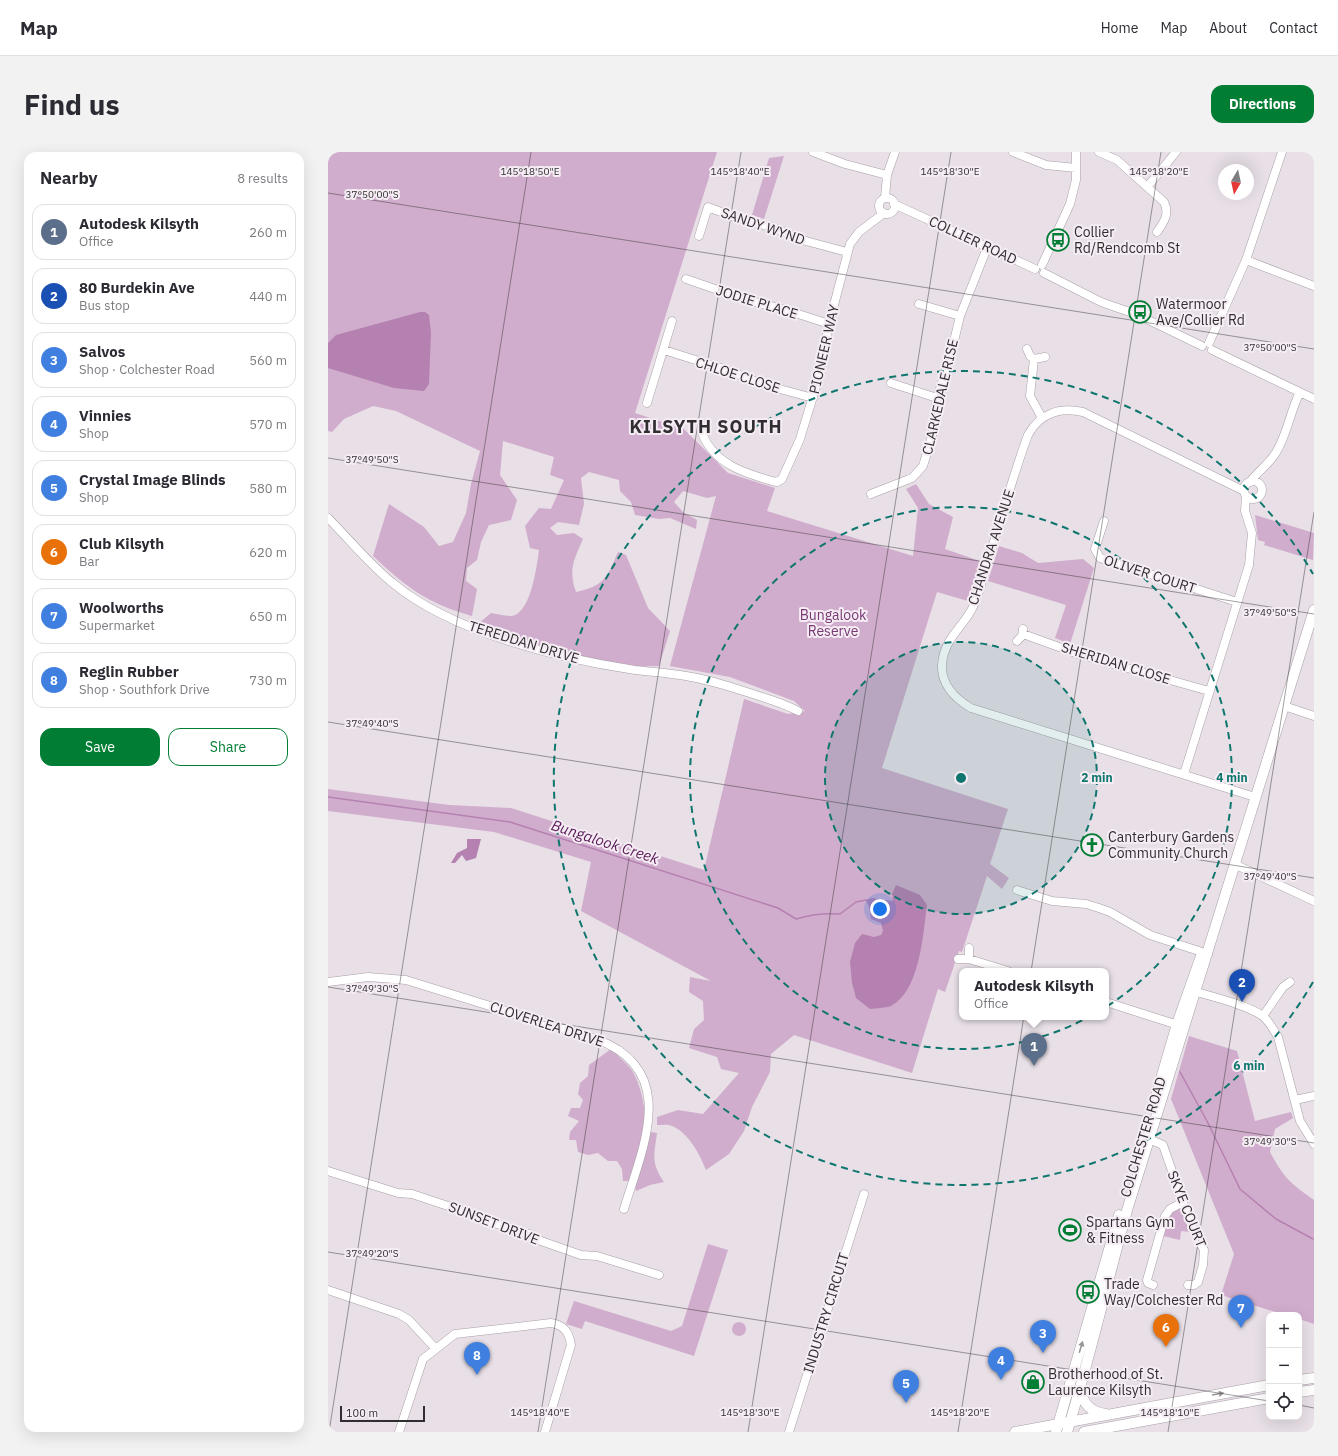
<!DOCTYPE html>
<meta charset="utf-8">
<style>
body{margin:0;font-family:"IBM Plex Sans",sans-serif;background:#f2f2f3;color:#2b2b33}
.controls{position:absolute;right:12px;bottom:12px;display:grid;overflow:hidden;border-radius:8px;box-shadow:0 4px 16px #0002}
.controls button{width:36px;height:36px;display:grid;place-items:center;padding:0;border:0;border-bottom:1px solid #e1e1e2;background:#fff;color:#2b2b33;font:20px sans-serif}
.compass{position:absolute;left:890px;top:12px;width:36px;height:36px;border-radius:50%;background:#fff;box-shadow:0 4px 16px #0002;rotate:189deg}
.scale{position:absolute;left:12px;bottom:10px;width:85px;box-sizing:border-box;padding-left:4px;border:2px solid #312e31;border-top:0;font-size:11px;line-height:14px;white-space:nowrap;color:#312e31;-webkit-text-stroke:3px #f5ecf4;paint-order:stroke}
.you{position:absolute;left:552px;top:757px;width:14px;height:14px;margin:-10px;border:3px solid #fff;border-radius:50%;background:#1a73e8;box-shadow:0 0 0 6px #1a73e833}
.badge{display:grid;place-items:center;width:26px;height:26px;border-radius:50%;background:#027d34;color:#fff;font-size:13px;font-weight:700}
.pin{position:absolute;translate:-50% -33px;filter:drop-shadow(0 1px 2px #0008)}
.pin::after{content:'';position:absolute;top:21px;width:14px;height:12px;background:inherit;clip-path:polygon(0 0,100% 0,50% 100%)}
.popup{position:absolute;left:631px;top:816px;width:150px;height:52px;box-sizing:border-box;display:grid;place-content:center;border-radius:8px;background:#fff;filter:drop-shadow(0 1px 3px #0005);font-size:13px;white-space:nowrap;color:#7c7c81}
.popup b{font-size:15px;color:#2b2b33}
.popup::after{content:'';position:absolute;left:50%;top:100%;margin-left:-8px;border:8px solid transparent;border-top-color:#fff}
.list{margin:0;padding:0;list-style:none}
h2{display:flex;justify-content:space-between;align-items:center;height:52px;margin:0;padding:0 16px;font-size:17px}
h2 small{font-size:13px;font-weight:400;color:#7c7c81}
.list li{display:grid;grid-template-columns:26px 1fr auto;gap:12px;align-items:center;box-sizing:border-box;height:56px;margin:0 8px 8px;padding:0 8px;border:1px solid #e1e1e2;border-radius:12px}
.list b{display:block;font-size:15px;white-space:nowrap}
.list p{margin:0;font-size:13px;white-space:nowrap;color:#7c7c81}
.list em{font-size:13px;font-style:normal;color:#7c7c81}
.actions{display:flex;gap:8px;padding:12px 16px}
.actions a{flex:1;padding:9px 0;border:1px solid #027d34;border-radius:12px;text-align:center;font-size:14px;color:#027d34}
.actions .main{background:#027d34;color:#fff}
.icon{flex:none;width:22px;height:22px;fill:none;stroke:currentColor;stroke-width:2;stroke-linecap:round;stroke-linejoin:round}
.map{position:relative;flex:none;width:986px;height:1280px;overflow:hidden;border-radius:12px}
header{display:flex;align-items:center;gap:24px;box-sizing:border-box;height:56px;padding:0 20px;background:#fff;border-bottom:1px solid #e1e1e2}
header strong{font-size:19px}
nav{display:flex;gap:22px;margin-inline-start:auto;font-size:14px}
.intro{display:flex;align-items:center;justify-content:space-between;box-sizing:border-box;height:96px;padding:0 24px}
h1{margin:0;font-size:28px}
.button{padding:10px 18px;border-radius:12px;background:#027d34;color:#fff;font-size:14px;font-weight:700}
main{display:flex;gap:24px;padding:0 24px}
aside{flex:1;background:#fff;border-radius:12px;box-shadow:0 4px 16px #0002}
.map>svg:first-child{display:block}
</style>
<header>
<strong>Map</strong>
<nav><a>Home</a><a>Map</a><a>About</a><a>Contact</a></nav>
</header>
<div class="intro"><h1>Find us</h1><a class="button">Directions</a></div>
<main>
<aside>
<h2>Nearby<small>8 results</small></h2>
<ul class="list">
<li><span class="badge" style="background:#5c6f8a">1</span><div><b>Autodesk Kilsyth</b><p>Office</p></div><em>260 m</em></li>
<li><span class="badge" style="background:#1a4fb4">2</span><div><b>80 Burdekin Ave</b><p>Bus stop</p></div><em>440 m</em></li>
<li><span class="badge" style="background:#3f7fe0">3</span><div><b>Salvos</b><p>Shop · Colchester Road</p></div><em>560 m</em></li>
<li><span class="badge" style="background:#3f7fe0">4</span><div><b>Vinnies</b><p>Shop</p></div><em>570 m</em></li>
<li><span class="badge" style="background:#3f7fe0">5</span><div><b>Crystal Image Blinds</b><p>Shop</p></div><em>580 m</em></li>
<li><span class="badge" style="background:#e8710a">6</span><div><b>Club Kilsyth</b><p>Bar</p></div><em>620 m</em></li>
<li><span class="badge" style="background:#3f7fe0">7</span><div><b>Woolworths</b><p>Supermarket</p></div><em>650 m</em></li>
<li><span class="badge" style="background:#3f7fe0">8</span><div><b>Reglin Rubber</b><p>Shop · Southfork Drive</p></div><em>730 m</em></li>
</ul>
<div class="actions"><a class="main">Save</a><a>Share</a></div>
</aside>
<div class="map">
<svg width="986" height="1280" viewBox="0 0 986 1280">
<rect width="100%" height="100%" fill="#e8dfe7"/>
<path fill="#d0adcc" d="M 0,0 L 389,0 L 307,261 L 356,277 L 400,321 L 447,336 L 439,359 L 585,404 L 590,356 L 578,337 L 588,332 L 601,352 L 625,365 L 617,397 L 652,409 L 640,449 L 609,440 L 554,616 L 680,657 L 662,712 L 681,726 L 674,737 L 659,724 L 634,800 L 631,799 L 617,840 L 610,837 L 584,921 L 466,883 L 443,902 L 442,920 L 424,955 L 416,979 L 401,1002 L 378,1018 C 372,1003 361,981 344,974 C 340,972 334,973 329,973 L 329,965 L 350,958 L 375,962 L 411,921 L 393,917 L 389,905 L 361,896 L 366,877 L 376,868 L 375,849 L 361,840 L 362,825 L 383,829 L 253,759 L 263,710 L 166,680 L 0,659 L 0,637 L 121,653 L 183,656 L 376,718 L 416,547 L 460,562 L 477,559 L 466,549 L 402,525 L 342,514 L 388,344 L 379,346 L 355,339 L 346,350 L 355,360 L 369,368 L 368,377 L 342,366 L 331,367 L 307,363 L 303,350 L 292,339 L 291,328 L 261,320 L 253,326 L 256,352 L 251,373 L 230,370 L 222,376 L 229,383 L 246,381 L 255,387 C 246,408 240,417 248,440 C 277,434 279,425 290,400 L 298,403 L 320,456 L 342,479 L 331,514 C 319,514 306,515 294,513 C 247,507 193,493 150,472 L 163,461 C 169,462 178,464 184,464 C 203,461 209,413 211,398 L 202,396 L 197,374 L 211,356 L 223,357 L 236,328 L 222,323 L 226,305 L 175,289 L 172,323 L 189,348 L 183,368 L 161,373 L 153,390 L 149,408 L 139,416 L 138,429 L 149,437 L 144,464 C 99,451 79,436 45,404 L 61,352 L 96,375 L 111,394 L 125,390 L 138,361 L 143,332 L 152,299 L 68,259 L 45,254 L 16,267 L 4,280 L 0,279 Z
M 456,4 L 436,67 L 424,63 L 441,6 Z
M 927,363 L 986,381 L 985,408 L 936,393 L 937,390 L 930,388 Z
M 671,394 L 694,401 L 710,411 L 755,407 L 766,416 L 742,492 L 727,486 L 738,453 L 660,429 Z
M 861,884 L 909,899 L 927,969 L 963,960 L 965,966 L 947,977 L 942,1000 C 956,1026 962,1031 986,1048 L 986,1172 L 971,1167 L 971,1163 L 957,1163 L 893,1143 L 906,1102 L 843,947 Z
M 283,897 C 289,904 298,910 303,917 C 313,931 319,962 318,979 L 329,981 C 326,1004 323,1011 336,1030 L 322,1033 L 308,1039 L 306,1029 L 295,1029 L 294,1017 L 289,1009 L 280,1009 L 270,1001 L 260,1003 L 250,1000 L 248,988 L 241,988 L 242,980 L 251,969 L 240,964 L 243,956 L 252,956 L 255,948 L 250,942 L 252,931 L 260,924 L 261,913 Z
M 853,1056 L 863,1080 L 853,1079 L 852,1088 L 835,1084 L 843,1061 Z
M 380,1092 L 400,1098 L 366,1204 L 257,1169 L 254,1177 L 238,1172 L 246,1149 L 343,1179 L 354,1174 Z
M404 1177a7 7 0 1 1 14 0a7 7 0 1 1-14 0Z"/>
<path fill="#b581b1" d="M 92,160 L 97,160 L 101,163 L 103,181 L 101,232 L 96,239 L 66,236 L 0,216 L 0,191 L 8,183 Z
M 139,687 L 153,687 L 148,706 L 138,709 L 134,703 L 127,711 L 123,711 L 129,701 L 139,696 Z
M 568,733 L 592,743 L 599,753 C 595,782 592,839 563,854 C 557,856 548,856 542,857 L 528,846 L 524,831 L 522,810 L 527,791 L 534,782 L 546,785 L 553,783 L 555,779 L 553,771 L 543,767 L 541,755 L 538,748 L 544,746 L 565,749 L 564,742 Z"/>
<g fill="none" stroke-linecap="round" stroke-linejoin="round">
<path stroke="#b581b1" stroke-width="1.5" d="M 0,645 L 182,670 L 450,756 L 468,767 C 481,763 498,761 512,762 L 528,750 L 538,748
M 852,920 L 879,969 L 912,1037 L 948,1067 L 985,1087"/>
<g stroke="#a89fa7" stroke-width="9">
<path id="minor" d="M 485,0 L 517,12 L 559,23
M 685,0 L 718,13 L 748,16
M 771,0 L 789,8 L 836,50 C 842,62 836,70 829,80
M 820,34 L 848,0
M 557,46 L 559,23 L 567,0
M551 54a8 8 0 1 1 16 0a8 8 0 1 1-16 0Z
M 566,52 L 707,117
M 371,84 L 380,55 L 406,65 L 447,76 L 478,89 L 519,100
M 918,108 L 986,134
M 714,113 L 742,52 L 748,28 L 748,0
M 716,121 L 773,150 L 810,163 L 874,194
M 358,127 L 419,148 L 458,158 L 501,172
M 591,152 L 632,164
M 881,191 L 918,108 L 954,0
M 699,197 L 702,204 L 706,207 L 717,205
M 336,198 L 396,217 L 437,233 L 485,246
M 884,198 L 986,247
M 706,207 L 702,244 L 714,266
M 563,231 L 609,246
M 319,251 L 344,169
M 374,281 C 386,312 416,321 444,329 L 449,330 L 454,327 L 472,287 L 489,231 L 501,172 L 522,92 L 531,80 L 556,61
M916 338a9 9 0 1 1 18 0a9 9 0 1 1-18 0Z
M 922,330 C 929,320 940,313 947,302 C 958,286 962,261 971,242
M 916,339 L 755,260 C 732,255 712,261 700,283 C 685,323 674,365 661,405 C 656,422 652,439 645,455 C 634,477 616,486 614,513 C 613,533 628,547 643,556 L 927,645
M 543,342 L 584,326 L 595,314 L 604,284 L 609,246 L 622,206 L 632,164 L 659,96
M 0,366 C 22,388 42,413 66,432 C 124,480 233,507 307,518 C 324,520 341,521 358,524 C 383,528 407,536 431,544 C 444,548 457,552 470,559
M 776,369 L 767,397 L 772,406 L 909,450
M 695,482 L 753,503 L 881,539
M 689,489 L 694,484 L 695,477
M 956,554 L 986,564
M 856,622 L 921,413 L 924,381 L 917,359 L 918,344
M 906,712 L 986,749
M 689,738 L 724,749 L 758,752 L 771,756 L 782,760 L 822,783 L 880,802
M 641,796 L 641,807
M 630,807 L 641,807 L 680,819
M 0,830 L 40,825 L 78,828 L 268,887 C 353,918 314,997 296,1057
M 862,838 C 881,844 921,853 936,865 C 942,871 946,878 950,885 L 972,969 L 986,992
M 778,850 L 853,874
M 935,864 L 955,835 L 962,830
M 967,948 L 986,944
M 816,985 L 835,993 L 861,1068 L 876,1098 L 875,1113 L 870,1130 L 866,1133 L 860,1133
M 0,1019 L 70,1041 L 84,1042 L 129,1057 L 147,1065 L 201,1082 L 213,1089 L 253,1103 L 269,1104 L 331,1123
M 825,1133 L 820,1131 L 819,1128 L 837,1064 L 842,1057 L 855,1050
M 0,1138 L 71,1162 L 81,1168 L 107,1196
M 71,1280 L 95,1207 L 127,1182 L 223,1171 C 236,1173 241,1180 243,1193 L 217,1280
M 461,1280 L 536,1042"/>
</g>
<g stroke="#a89fa7" stroke-width="11">
<path id="major" d="M 825,954 L 849,872 L 873,804
M 971,1228 L 986,1226
M 751,1237 C 756,1251 761,1260 778,1262
M 971,1240 L 986,1238
M 687,1280 L 941,1233
M 728,1280 L 791,1063
M 739,1280 C 762,1206 779,1130 800,1055 L 986,458
M 756,1280 L 941,1246"/>
</g>
<use href="#minor" stroke="#fff" stroke-width="8"/>
<use href="#major" stroke="#fff" stroke-width="10"/>
</g>
<defs><path id="oneway-solid" d="M-6-.8H1V-3.2L6.5 0L1 3.2V.8H-6Z"/></defs>
<g fill="#989698">
<use href="#oneway-solid" transform="translate(753 1195) rotate(-73)"/>
<use href="#oneway-solid" transform="translate(890 1242) rotate(-10)"/>
</g>
<path fill="none" stroke="#312e31" stroke-width="1" stroke-opacity="0.45" d="M 0,41 L 986,197M 0,306 L 986,462M 0,570 L 986,726M 0,835 L 986,991M 0,1100 L 941,1249M 971,1253 L 986,1256M 1,1280 L 203,0M 210,1280 L 413,0M 420,1280 L 623,0M 630,1280 L 833,0M 840,1280 L 986,360"/>
<circle cx="633" cy="626" r="136" fill="#0f766e" fill-opacity=".12"/>
<g fill="none" stroke="#0f766e" stroke-width="2" stroke-dasharray="7 5">
<circle cx="633" cy="626" r="136"/>
<circle cx="633" cy="626" r="271"/>
<path d="M985 830A407 407 0 1 1 985 422"/>
</g>
<defs>
<g id="bus-ring" transform="scale(1.15)"><circle r="9.5" fill="#f5ecf4" stroke="#027d34" stroke-width="1.5"/><path d="M-5-6H5V4H4V6H2V4H-2V6H-4V4H-5ZM-3.5-4V0h7V-4ZM-3.5 1.2v1.5H-2V1.2ZM2 1.2v1.5H3.5V1.2Z" fill="#027d34"/></g>
<g id="church-ring" transform="scale(1.15)"><circle r="9.5" fill="#f5ecf4" stroke="#027d34" stroke-width="1.5"/><path d="M-1.2-6h2.4v3.5h3.3v2.4h-3.3V6h-2.4V-.1h-3.3v-2.4h3.3Z" fill="#027d34"/></g>
<g id="stadium-ring" transform="scale(1.15)"><circle r="9.5" fill="#f5ecf4" stroke="#027d34" stroke-width="1.5"/><path d="M0-5a6.5 5 0 1 0 0 10a6.5 5 0 1 0 0-10ZM-3.5-1.8h7v3.6h-7Z" fill="#027d34"/></g>
<g id="shop-ring" transform="scale(1.15)"><circle r="9.5" fill="#f5ecf4" stroke="#027d34" stroke-width="1.5"/><path d="M-5-2.5h2.3a2.7 3.5 0 0 1 5.4 0H5L5.5 6h-11ZM-1.5-2.5h3a1.5 2.3 0 0 0-3 0Z" fill="#027d34"/></g>
</defs>
<g fill-rule="evenodd">
<use href="#bus-ring" x="730" y="88"/>
<use href="#bus-ring" x="812" y="160"/>
<use href="#church-ring" x="764" y="693"/>
<use href="#stadium-ring" x="742" y="1078"/>
<use href="#bus-ring" x="760" y="1140"/>
<use href="#shop-ring" x="705" y="1230"/>
</g>
<g text-anchor="middle" stroke-width="4" stroke-linejoin="round" paint-order="stroke">
<g font-size="14" fill="#312e31" stroke="#f5ecf4">
<text transform="translate(435 74) rotate(19)" y="5">SANDY WYND</text>
<text transform="translate(645 88) rotate(25)" y="5">COLLIER ROAD</text>
<text transform="translate(429 150) rotate(17)" y="5">JODIE PLACE</text>
<text transform="translate(496 197) rotate(-77)" y="5">PIONEER WAY</text>
<text transform="translate(410 223) rotate(18)" y="5">CHLOE CLOSE</text>
<text transform="translate(612 245) rotate(-77)" y="5">CLARKEDALE RISE</text>
<text transform="translate(663 395) rotate(-72)" y="5">CHANDRA AVENUE</text>
<text transform="translate(822 422) rotate(18)" y="5">OLIVER COURT</text>
<text transform="translate(196 490) rotate(17)" y="5">TEREDDAN DRIVE</text>
<text transform="translate(788 511) rotate(17)" y="5">SHERIDAN CLOSE</text>
<text transform="translate(219 872) rotate(18)" y="5">CLOVERLEA DRIVE</text>
<text transform="translate(815 985) rotate(-73)" y="5">COLCHESTER ROAD</text>
<text transform="translate(859 1057) rotate(68)" y="5">SKYE COURT</text>
<text transform="translate(166 1071) rotate(21)" y="5">SUNSET DRIVE</text>
<text transform="translate(498 1161) rotate(-73)" y="5">INDUSTRY CIRCUIT</text>
</g>
<g font-size="14" fill="#312e31" stroke="#f5ecf4" text-anchor="start">
<text x="746" y="85">Collier<tspan x="746" dy="16">Rd/Rendcomb St</tspan></text>
<text x="828" y="157">Watermoor<tspan x="828" dy="16">Ave/Collier Rd</tspan></text>
<text x="780" y="690">Canterbury Gardens<tspan x="780" dy="16">Community Church</tspan></text>
<text x="758" y="1075">Spartans Gym<tspan x="758" dy="16">&amp; Fitness</tspan></text>
<text x="776" y="1137">Trade<tspan x="776" dy="16">Way/Colchester Rd</tspan></text>
<text x="720" y="1227">Brotherhood of St.<tspan x="720" dy="16">Laurence Kilsyth</tspan></text>
</g>
<g font-size="14" fill="#783975" stroke="#f5ecf4">
<text x="505" y="468">Bungalook<tspan x="505" dy="16">Reserve</tspan></text>
</g>
<g font-size="15" font-style="italic" fill="#581956" stroke="#f5ecf4">
<text transform="translate(277 690) rotate(18)" y="5">Bungalook Creek</text>
</g>
<g font-size="18" font-weight="bold" letter-spacing="1" fill="#312e31" stroke="#f5ecf4">
<text x="378" y="281">KILSYTH SOUTH</text>
</g>
</g>
<g font-size="10" text-anchor="middle" fill="#312e31" stroke="#f5ecf4" stroke-width="4" stroke-linejoin="round" paint-order="stroke">
<text x="202" y="23">145°18'50"E</text>
<text x="412" y="23">145°18'40"E</text>
<text x="622" y="23">145°18'30"E</text>
<text x="831" y="23">145°18'20"E</text>
<text x="44" y="46">37°50'00"S</text>
<text x="942" y="199">37°50'00"S</text>
<text x="44" y="311">37°49'50"S</text>
<text x="942" y="464">37°49'50"S</text>
<text x="44" y="575">37°49'40"S</text>
<text x="942" y="728">37°49'40"S</text>
<text x="44" y="840">37°49'30"S</text>
<text x="942" y="993">37°49'30"S</text>
<text x="44" y="1105">37°49'20"S</text>
<text x="212" y="1264">145°18'40"E</text>
<text x="422" y="1264">145°18'30"E</text>
<text x="632" y="1264">145°18'20"E</text>
<text x="842" y="1264">145°18'10"E</text>
</g>
<circle cx="633" cy="626" r="6" fill="#0f766e" stroke="#f5ecf4" stroke-width="2"/>
<g font-size="12" text-anchor="middle" font-weight="bold" fill="#0f766e" stroke="#f5ecf4" stroke-width="4" stroke-linejoin="round" paint-order="stroke">
<text x="769" y="630">2 min</text>
<text x="904" y="630">4 min</text>
<text x="921" y="918">6 min</text>
</g>
</svg>
<div class="controls">
<button>+</button>
<button>−</button>
<button><svg class="icon" aria-label="locate" viewBox="0 0 24 24"><circle cx="12" cy="12" r="6"/><path d="M12 2v4M12 18v4M2 12h4M18 12h4"/></svg></button>
</div>
<svg class="compass" viewBox="-18 -18 36 36"><path d="M0-13l5 13h-10z" fill="#e53935"/><path d="M0 13l5-13h-10z" fill="#7c7c81"/></svg>
<div class="scale">100 m</div>
<div class="you"></div>
<div class="pin badge" style="left:706px;top:914px;background:#5c6f8a">1</div>
<div class="popup"><b>Autodesk Kilsyth</b>Office</div>
<div class="pin badge" style="left:914px;top:850px;background:#1a4fb4">2</div>
<div class="pin badge" style="left:715px;top:1201px;background:#3f7fe0">3</div>
<div class="pin badge" style="left:673px;top:1228px;background:#3f7fe0">4</div>
<div class="pin badge" style="left:578px;top:1251px;background:#3f7fe0">5</div>
<div class="pin badge" style="left:838px;top:1195px;background:#e8710a">6</div>
<div class="pin badge" style="left:913px;top:1176px;background:#3f7fe0">7</div>
<div class="pin badge" style="left:149px;top:1223px;background:#3f7fe0">8</div>
</div>
</main>
